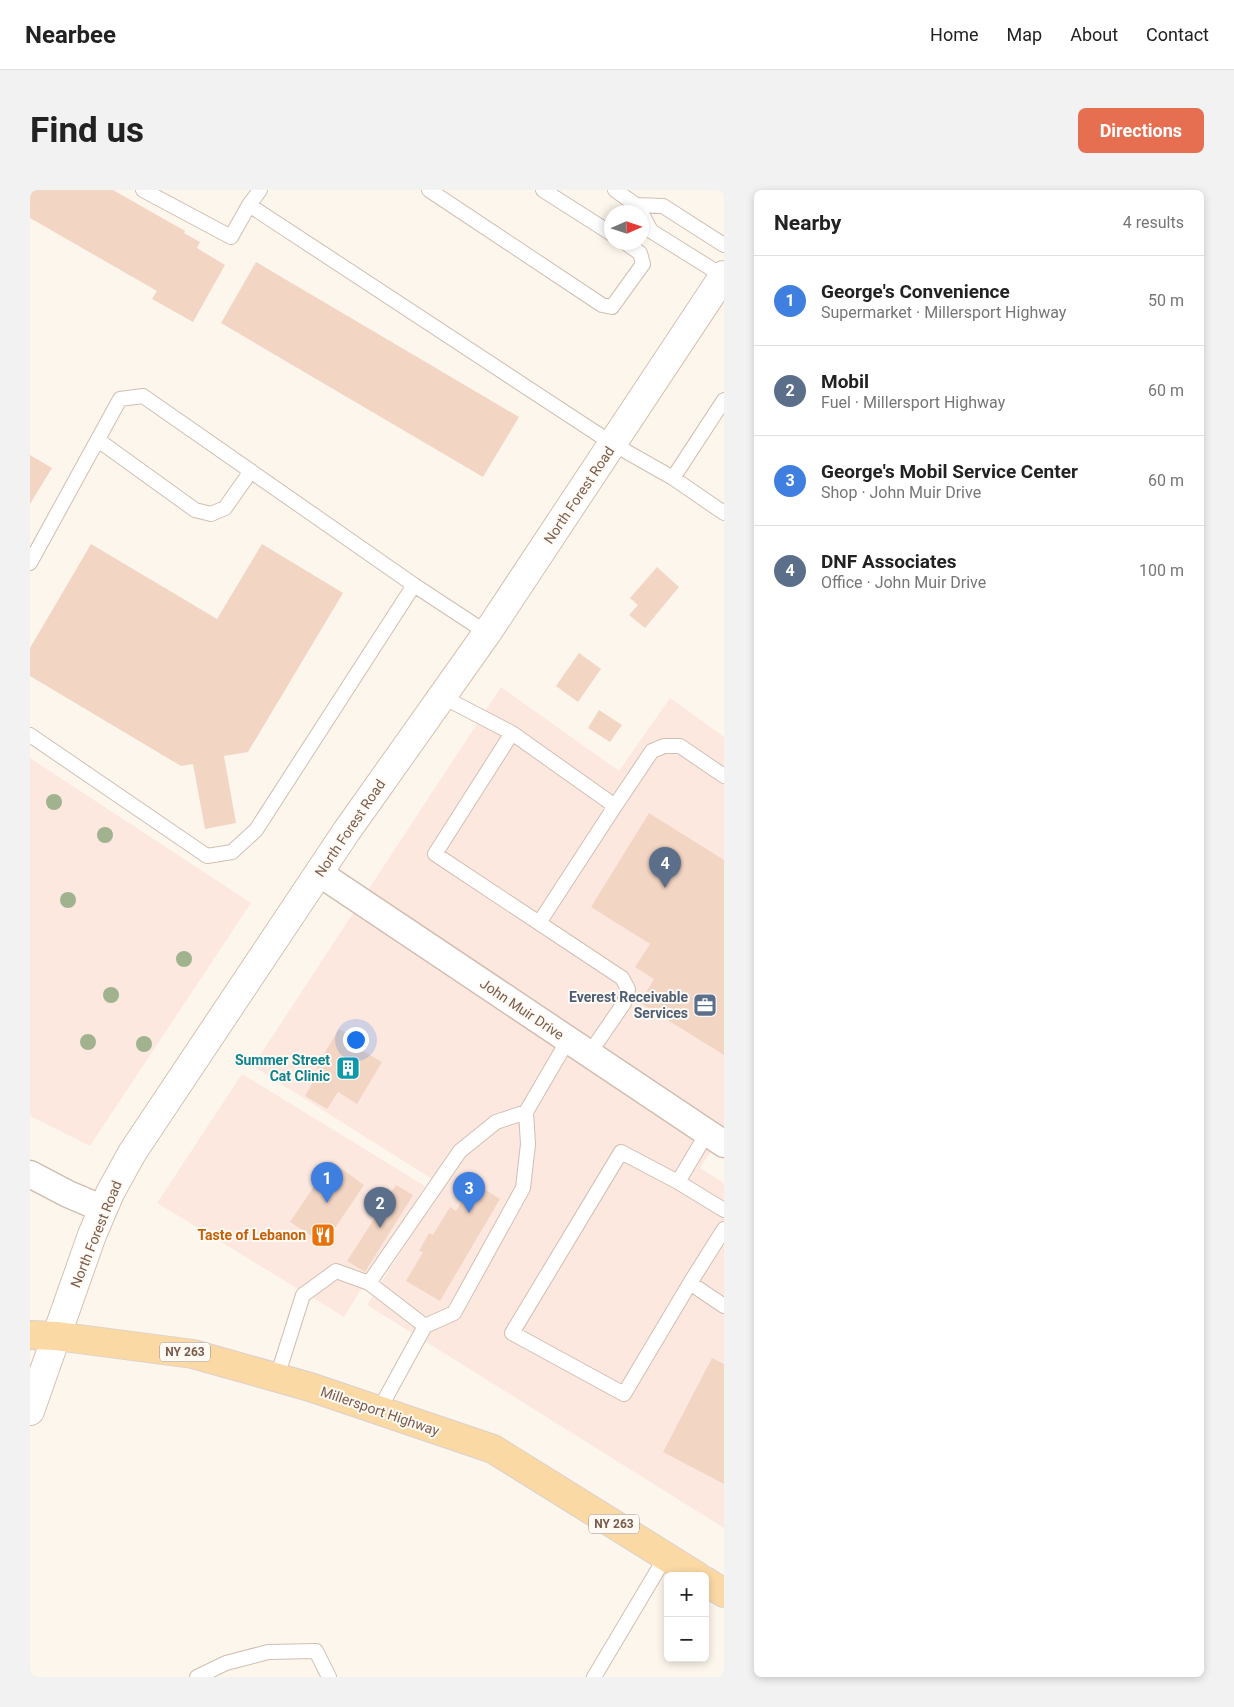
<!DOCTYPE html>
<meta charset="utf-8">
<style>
body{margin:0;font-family:Roboto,sans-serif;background:#f2f2f2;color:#222}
.controls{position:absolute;right:15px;bottom:15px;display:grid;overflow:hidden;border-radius:8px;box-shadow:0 2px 8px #0003}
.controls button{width:45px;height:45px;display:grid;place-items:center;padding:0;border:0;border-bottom:1px solid #e0e0e0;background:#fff;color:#222;font:25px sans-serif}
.compass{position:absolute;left:574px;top:15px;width:45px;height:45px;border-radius:50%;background:#fff;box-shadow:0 2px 8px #0003;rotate:87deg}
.you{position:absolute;left:325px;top:849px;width:18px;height:18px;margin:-12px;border:4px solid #fff;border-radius:50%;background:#1a73e8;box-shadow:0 0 0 8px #1a73e833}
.badge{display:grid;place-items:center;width:32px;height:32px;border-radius:50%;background:#e76f51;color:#fff;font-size:16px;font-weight:700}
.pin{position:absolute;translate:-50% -41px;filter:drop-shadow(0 1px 2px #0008)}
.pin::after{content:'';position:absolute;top:26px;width:18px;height:15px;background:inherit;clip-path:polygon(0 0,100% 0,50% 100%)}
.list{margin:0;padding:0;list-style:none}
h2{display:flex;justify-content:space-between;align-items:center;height:65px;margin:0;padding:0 20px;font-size:21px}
h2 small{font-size:16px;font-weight:400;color:#767676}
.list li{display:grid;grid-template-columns:32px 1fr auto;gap:15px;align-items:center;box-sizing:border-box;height:90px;padding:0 20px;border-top:1px solid #e0e0e0}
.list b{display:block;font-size:19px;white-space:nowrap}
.list p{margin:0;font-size:16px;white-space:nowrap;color:#767676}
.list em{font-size:16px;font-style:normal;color:#767676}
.map{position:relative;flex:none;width:694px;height:1487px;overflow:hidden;border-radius:8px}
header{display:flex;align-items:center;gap:30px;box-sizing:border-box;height:70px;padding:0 25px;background:#fff;border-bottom:1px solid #e0e0e0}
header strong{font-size:24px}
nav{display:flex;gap:28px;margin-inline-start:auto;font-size:18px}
.intro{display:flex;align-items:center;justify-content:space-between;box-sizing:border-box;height:120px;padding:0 30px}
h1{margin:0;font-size:35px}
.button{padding:12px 22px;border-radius:8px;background:#e76f51;color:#fff;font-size:18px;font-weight:700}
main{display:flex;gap:30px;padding:0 30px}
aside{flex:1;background:#fff;border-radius:8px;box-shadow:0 2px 8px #0003}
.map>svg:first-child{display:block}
</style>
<header>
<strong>Nearbee</strong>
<nav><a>Home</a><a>Map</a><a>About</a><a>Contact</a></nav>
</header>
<div class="intro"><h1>Find us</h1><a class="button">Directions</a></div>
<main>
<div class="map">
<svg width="694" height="1487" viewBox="0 0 694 1487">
<rect width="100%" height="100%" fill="#fdf6ec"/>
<path fill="#fde8e0" d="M 471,497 L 589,581 L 640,508 L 694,547 L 694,942 L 670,978 L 694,993 L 694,1338 L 337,1115 L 413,996 L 223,876 Z
M 0,568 L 221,713 L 60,956 L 0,926 Z
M 212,884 L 395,996 L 314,1127 L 127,1013 Z"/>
<path fill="#f3d5c3" d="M 0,0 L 83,0 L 155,41 L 154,43 L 170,52 L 167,58 L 195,75 L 163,132 L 122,109 L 127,101 L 0,28 Z
M 226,72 L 489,227 L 453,287 L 191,133 Z
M 0,265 L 22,278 L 0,314 Z
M 61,354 L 187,429 L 232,354 L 313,403 L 218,562 L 194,566 L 206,633 L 175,639 L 163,574 L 151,576 L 0,486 L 0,458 Z
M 627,377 L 649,397 L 615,438 L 599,425 L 608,415 L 600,408 Z
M 549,463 L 571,479 L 548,512 L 526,496 Z
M 569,520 L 592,535 L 580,552 L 558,538 Z
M 619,623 L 694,670 L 694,865 L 610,813 L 624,789 L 605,777 L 620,754 L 561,717 Z
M 309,839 L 336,855 L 333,861 L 352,872 L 327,914 L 308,902 L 297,919 L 275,906 L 290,880 L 286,877 Z
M 301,971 L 334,995 L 294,1054 L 260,1032 Z
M 442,992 L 470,1009 L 410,1111 L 376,1091 L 393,1062 L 389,1061 L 399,1043 L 403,1045 L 420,1017 L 426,1021 Z
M 366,995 L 383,1005 L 335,1082 L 317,1071 Z
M 682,1168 L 694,1174 L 694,1294 L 633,1262 Z"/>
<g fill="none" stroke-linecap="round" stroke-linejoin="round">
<g stroke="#d1beb0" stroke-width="16">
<path id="lane" d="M 113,0 L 201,47 L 219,15 L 230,0
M 399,0 L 572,115 L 582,117 L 613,74 L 610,63 L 594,52
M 513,0 L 582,44
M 585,0 L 606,15 L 610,22
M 219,15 L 583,254 L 643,288 L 694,323
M 606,15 L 633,16 L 694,55
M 612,24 L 621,41 L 693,86
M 68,250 L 165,320 L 181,324 L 195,318 L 221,281
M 643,288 L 694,210
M 0,373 L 90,209 L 113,206 L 384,395 L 457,443
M 413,507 L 482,543 L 405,664 L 592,788 L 598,799 L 594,813 L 559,864
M 482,543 L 585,616 L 509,733
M 0,545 L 177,666 L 202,662 L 226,640 L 384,395
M 585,616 L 622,561 L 634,556 L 650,556 L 694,586
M 677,943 L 648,992 L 591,962 L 482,1143 L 594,1204 L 660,1093 L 694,1116
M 648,992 L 694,1020
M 339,1093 L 430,961 L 466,932 L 496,922
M 660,1093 L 694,1039
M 247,1187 L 273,1105 L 306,1081 L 339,1093 L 395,1136
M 349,1220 L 395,1136 L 424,1123 L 493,998 L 498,954 L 496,922 L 538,850
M 167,1487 L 196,1473 L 238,1462 L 286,1461 L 299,1487
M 564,1487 L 636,1366"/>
</g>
<g stroke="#d1beb0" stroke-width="29">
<path id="street" d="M 289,683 L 694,954
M 0,984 L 38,1004 L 73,1019"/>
</g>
<g stroke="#d6c0b0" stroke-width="30">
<path id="secondary" d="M 0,1221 L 62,1045 L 80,1003 L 102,963 L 316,642 L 457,443 L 694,85"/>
</g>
<g stroke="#dad1cd" stroke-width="30">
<path id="primary" d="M 0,1145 L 26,1146 L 163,1164 L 280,1197 L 463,1259 L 667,1386
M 675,1391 L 694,1403"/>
</g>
<use href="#lane" stroke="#fff" stroke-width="14"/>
<use href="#street" stroke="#fff" stroke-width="26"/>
<use href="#secondary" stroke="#fff" stroke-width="28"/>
<use href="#primary" stroke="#fbd9a5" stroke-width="28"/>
</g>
<g fill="#a0b28e">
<circle cx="24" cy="612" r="8"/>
<circle cx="75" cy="645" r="8"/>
<circle cx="38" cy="710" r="8"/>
<circle cx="154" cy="769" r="8"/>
<circle cx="81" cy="805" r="8"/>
<circle cx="58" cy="852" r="8"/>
<circle cx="114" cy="854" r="8"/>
</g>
<defs>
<g id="office-square" transform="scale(1.25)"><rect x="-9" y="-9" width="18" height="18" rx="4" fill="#5c6f8a" stroke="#fffaf3"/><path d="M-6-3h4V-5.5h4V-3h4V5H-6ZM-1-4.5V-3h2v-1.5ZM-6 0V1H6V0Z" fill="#fff"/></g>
<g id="building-square" transform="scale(1.25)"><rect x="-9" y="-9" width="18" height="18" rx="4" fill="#0f9aa8" stroke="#fffaf3"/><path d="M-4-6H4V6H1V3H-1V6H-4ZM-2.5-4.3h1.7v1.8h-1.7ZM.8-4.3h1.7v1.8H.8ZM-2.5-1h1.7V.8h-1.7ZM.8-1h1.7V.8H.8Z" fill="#fff"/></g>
<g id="restaurant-square" transform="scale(1.25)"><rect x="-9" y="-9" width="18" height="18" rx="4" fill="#e8710a" stroke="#fffaf3"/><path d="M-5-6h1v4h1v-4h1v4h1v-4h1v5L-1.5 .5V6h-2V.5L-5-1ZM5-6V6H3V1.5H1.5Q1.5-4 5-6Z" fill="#fff"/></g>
</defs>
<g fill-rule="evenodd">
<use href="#office-square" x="675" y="815"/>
<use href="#building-square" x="318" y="878"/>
<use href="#restaurant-square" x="293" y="1045"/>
</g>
<g text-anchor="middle" stroke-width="4" stroke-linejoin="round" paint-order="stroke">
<g fill="#fffaf3" stroke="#a28b7f" stroke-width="1">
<rect x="130" y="1152.5" width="50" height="19" rx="4"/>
<rect x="559" y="1324.5" width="50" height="19" rx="4"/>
</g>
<g font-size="12" font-weight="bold" fill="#7a5c4d">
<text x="155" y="1166">NY 263</text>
<text x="584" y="1338">NY 263</text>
</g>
<g font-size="14" fill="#7a5c4d" stroke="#fffaf3">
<text transform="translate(549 305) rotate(-56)" y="5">North Forest Road</text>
<text transform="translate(320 638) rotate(-56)" y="5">North Forest Road</text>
<text transform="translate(492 819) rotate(34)" y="5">John Muir Drive</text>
<text transform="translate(66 1044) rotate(-68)" y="5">North Forest Road</text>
<text transform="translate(350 1221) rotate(19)" y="5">Millersport Highway</text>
</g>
<g font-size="14" font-weight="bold" fill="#4e5e75" stroke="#fffaf3" text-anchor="end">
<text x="658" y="812">Everest Receivable<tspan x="658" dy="16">Services</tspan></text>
</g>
<g font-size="14" font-weight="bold" fill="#0d838f" stroke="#fffaf3" text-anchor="end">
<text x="300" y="875">Summer Street<tspan x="300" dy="16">Cat Clinic</tspan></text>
</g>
<g font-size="14" font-weight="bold" fill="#c56008" stroke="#fffaf3" text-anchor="end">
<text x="276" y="1050">Taste of Lebanon</text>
</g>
</g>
</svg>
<div class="controls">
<button>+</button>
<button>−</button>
</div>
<svg class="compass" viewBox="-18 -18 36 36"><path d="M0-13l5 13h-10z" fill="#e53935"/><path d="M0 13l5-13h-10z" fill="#767676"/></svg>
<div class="you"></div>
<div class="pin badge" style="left:297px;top:1013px;background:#3f7fe0">1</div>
<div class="pin badge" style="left:350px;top:1038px;background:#5c6f8a">2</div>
<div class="pin badge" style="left:439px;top:1023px;background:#3f7fe0">3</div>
<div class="pin badge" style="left:635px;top:698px;background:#5c6f8a">4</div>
</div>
<aside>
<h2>Nearby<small>4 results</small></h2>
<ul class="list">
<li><span class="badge" style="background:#3f7fe0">1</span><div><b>George's Convenience</b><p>Supermarket · Millersport Highway</p></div><em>50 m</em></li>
<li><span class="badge" style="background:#5c6f8a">2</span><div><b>Mobil</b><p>Fuel · Millersport Highway</p></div><em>60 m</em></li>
<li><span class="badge" style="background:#3f7fe0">3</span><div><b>George's Mobil Service Center</b><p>Shop · John Muir Drive</p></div><em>60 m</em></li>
<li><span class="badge" style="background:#5c6f8a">4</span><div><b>DNF Associates</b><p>Office · John Muir Drive</p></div><em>100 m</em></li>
</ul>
</aside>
</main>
